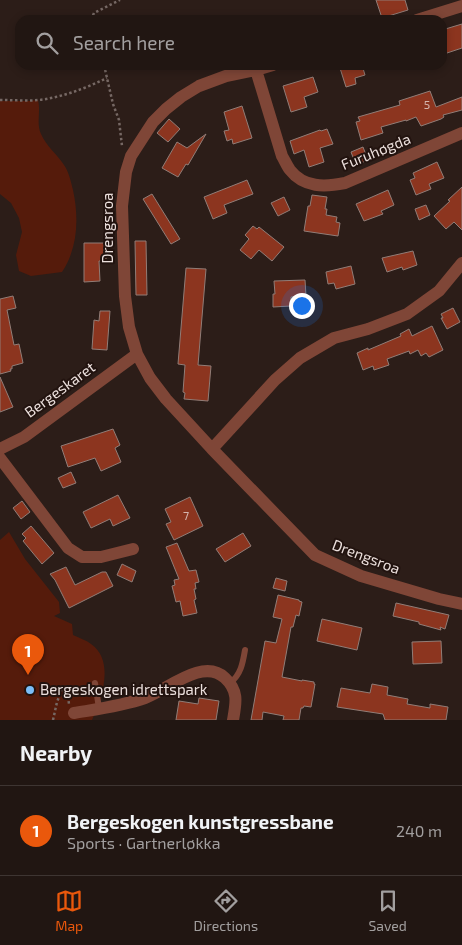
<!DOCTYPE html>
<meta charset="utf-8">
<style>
body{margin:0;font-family:"Exo 2",sans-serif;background:#291f1b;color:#f1f3f6}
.you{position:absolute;left:301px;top:305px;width:18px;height:18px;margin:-12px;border:4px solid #fff;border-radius:50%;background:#1a73e8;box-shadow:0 0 0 8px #1a73e833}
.badge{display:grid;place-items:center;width:32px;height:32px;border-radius:50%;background:#ea580c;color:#fff;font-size:16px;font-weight:700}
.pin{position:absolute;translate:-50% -41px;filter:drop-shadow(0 1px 2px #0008)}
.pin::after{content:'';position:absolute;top:26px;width:18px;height:15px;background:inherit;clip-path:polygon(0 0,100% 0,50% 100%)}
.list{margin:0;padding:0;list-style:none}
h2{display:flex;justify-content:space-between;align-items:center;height:65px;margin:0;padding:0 20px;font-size:21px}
h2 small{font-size:16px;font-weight:400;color:#a29f9f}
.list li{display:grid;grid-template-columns:32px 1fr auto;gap:15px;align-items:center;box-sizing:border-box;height:90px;padding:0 20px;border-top:1px solid #3e3532}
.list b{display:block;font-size:19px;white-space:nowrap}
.list p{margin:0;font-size:16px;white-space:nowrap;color:#a29f9f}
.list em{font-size:16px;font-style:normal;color:#a29f9f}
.icon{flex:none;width:28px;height:28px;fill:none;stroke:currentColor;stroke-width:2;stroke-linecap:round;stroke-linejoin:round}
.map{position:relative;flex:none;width:462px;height:720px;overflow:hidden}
.search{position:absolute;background:#211612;box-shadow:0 2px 8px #0003;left:15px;right:15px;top:15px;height:55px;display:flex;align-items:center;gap:12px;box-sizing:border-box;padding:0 18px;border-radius:15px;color:#a29f9f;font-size:19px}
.sheet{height:155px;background:#211612}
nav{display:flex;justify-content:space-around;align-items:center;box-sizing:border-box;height:70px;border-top:1px solid #3e3532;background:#211612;font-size:14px;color:#a29f9f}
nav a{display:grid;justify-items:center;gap:2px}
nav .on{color:#ea580c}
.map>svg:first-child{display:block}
</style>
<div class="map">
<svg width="462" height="720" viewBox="0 0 462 720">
<rect width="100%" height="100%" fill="#2c1d18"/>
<path fill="#551b0b" d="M 38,100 C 41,112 36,123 41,134 C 46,146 57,154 64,165 C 69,172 71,182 73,190 C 79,218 78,248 62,272 L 31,276 L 19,271 L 16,255 L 22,232 L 19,218 L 11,203 L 0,194 L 0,101 L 29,101 Z
M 9,532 L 25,559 L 59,602 L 60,613 L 54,616 L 72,624 L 73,635 C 79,638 86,640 91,644 C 115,661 102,698 92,720 L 0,720 L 0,540 Z"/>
<path fill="#8c351f" stroke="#917d77" d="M 376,0 L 405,0 L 408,10 L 382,18 Z
M 462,24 L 462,48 L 444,54 L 442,47 L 442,30 Z
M 339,65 L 362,65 L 365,75 L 355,78 L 356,84 L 346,87 Z
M 313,77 L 318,92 L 304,97 L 307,107 L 291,112 L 283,86 Z
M 430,91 L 436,107 L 462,97 L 462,110 L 443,115 L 444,117 L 441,119 L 421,126 L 416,117 L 406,121 L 406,120 L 381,127 L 383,133 L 361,140 L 356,122 L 360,121 L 358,117 L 400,105 L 399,101 Z
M 242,106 L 252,138 L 233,144 L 232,139 L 227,141 L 224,131 L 229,130 L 224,112 Z
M 169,119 L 180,129 L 168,142 L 157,133 Z
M 327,129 L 333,144 L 320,148 L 324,162 L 309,167 L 304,150 L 294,154 L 290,141 L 320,130 L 321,131 Z
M 206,134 L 188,165 L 186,164 L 178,177 L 162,168 L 177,142 L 187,148 Z
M 363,147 L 368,160 L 356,165 L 351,152 Z
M 437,162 L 444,178 L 429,184 L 431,189 L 416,195 L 410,180 L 415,178 L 413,173 Z
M 247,180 L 253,194 L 224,205 L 227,213 L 213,219 L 204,197 Z
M 462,187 L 462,230 L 454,222 L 446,229 L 434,216 L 450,201 L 448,200 Z
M 388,190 L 394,205 L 381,211 L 383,214 L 364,221 L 356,204 Z
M 152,194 L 180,239 L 171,244 L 143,199 Z
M 312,195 L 327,197 L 325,209 L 327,209 L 326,215 L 337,217 L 336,222 L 340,223 L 338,236 L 304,231 L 308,206 L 310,206 Z
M 284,197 L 290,210 L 278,216 L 271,203 Z
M 426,205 L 430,215 L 419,220 L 415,209 Z
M 253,226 L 257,229 L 259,227 L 284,247 L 272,261 L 259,250 L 251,259 L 240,250 L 249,239 L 245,235 Z
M 135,241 L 146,241 L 147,295 L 136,295 Z
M 84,243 L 106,243 L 106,261 L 99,261 L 100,281 L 84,282 Z
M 413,251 L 417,265 L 403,270 L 402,267 L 387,272 L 382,258 Z
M 351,266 L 355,284 L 336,289 L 334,283 L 328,284 L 326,272 Z
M 186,268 L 206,269 L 198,365 L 211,366 L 208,401 L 184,399 L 185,393 L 183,392 L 185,365 L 178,364 Z
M 305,280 L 306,296 L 291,297 L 291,306 L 273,307 L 273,294 L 275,294 L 274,281 Z
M 13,296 L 16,308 L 7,310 L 14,345 L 19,344 L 23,363 L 12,366 L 12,369 L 10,369 L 11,371 L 0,374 L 0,299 Z
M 453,308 L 460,322 L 447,329 L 441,318 L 443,318 L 441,314 Z
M 100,311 L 110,311 L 107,350 L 92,349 L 94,320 L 99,321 Z
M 432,326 L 443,350 L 429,357 L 426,353 L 421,356 L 418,350 L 410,354 L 409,351 L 387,359 L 389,365 L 374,370 L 373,366 L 363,370 L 357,353 L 368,348 L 368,350 L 401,336 L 400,334 L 409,329 L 412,336 Z
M 0,377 L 13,407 L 0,412 Z
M 113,429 L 120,445 L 115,448 L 121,462 L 101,471 L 95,458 L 68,467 L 61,446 Z
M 71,472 L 76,483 L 63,488 L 58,478 Z
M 118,495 L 130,518 L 113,526 L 110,519 L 91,528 L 83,512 Z
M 190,497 L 203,526 L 174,540 L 166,524 L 171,522 L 165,509 Z
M 22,501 L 30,512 L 21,519 L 13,508 Z
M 31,526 L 54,553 L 42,564 L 23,541 L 26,538 L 22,534 Z
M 243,533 L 251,546 L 225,562 L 216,549 Z
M 177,543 L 189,571 L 196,570 L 199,582 L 195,583 L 196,589 L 194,589 L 196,599 L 194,600 L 197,613 L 183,616 L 180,601 L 176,602 L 172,586 L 175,585 L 174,580 L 179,579 L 166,547 Z
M 122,564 L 136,571 L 132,582 L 117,575 Z
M 66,567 L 75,585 L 102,572 L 106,572 L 113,586 L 69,608 L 55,580 L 50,574 Z
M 276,578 L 287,581 L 285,591 L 273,588 Z
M 278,595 L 299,600 L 299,601 L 302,602 L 299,616 L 296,615 L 293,627 L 291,627 L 282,677 L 302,681 L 302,680 L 314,682 L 314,684 L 315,684 L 311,707 L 304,706 L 303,708 L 301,708 L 299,720 L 283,720 L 284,716 L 263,712 L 262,720 L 251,720 L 265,641 L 276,643 L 282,619 L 273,617 Z
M 396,603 L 449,615 L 445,629 L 440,627 L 441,630 L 419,624 L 419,622 L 393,616 Z
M 322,619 L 362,628 L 357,650 L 317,641 Z
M 441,641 L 442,663 L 413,664 L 412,642 Z
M 372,684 L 388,687 L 387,695 L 408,699 L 407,704 L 430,708 L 430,704 L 448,707 L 446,720 L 385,720 L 383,714 L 337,707 L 341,688 L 370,693 Z
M 199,698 L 219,701 L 216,720 L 176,720 L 179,701 L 198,704 Z"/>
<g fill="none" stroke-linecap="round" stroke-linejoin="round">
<path stroke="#766864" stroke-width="2.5" stroke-dasharray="2.5 2.5" stroke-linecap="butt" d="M 91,20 L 94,13 L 120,0
M 104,65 L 113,104 L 119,120 L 122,146
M 0,100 C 17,100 35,102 51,98 C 71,94 90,86 107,78
M 53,720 L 57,702 L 62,689 L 66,688 L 67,690 L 69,704"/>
<path stroke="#7f4637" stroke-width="6" d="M 95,683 L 99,708
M 230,683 C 241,675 243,662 245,650"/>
<path stroke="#7f4637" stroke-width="12" d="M 417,20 L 462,6
M 273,65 L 256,70 L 226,76 L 199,86 L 181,97 L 166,109 L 153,122 L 131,156 L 126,172 L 122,206 L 125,296 L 129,327 L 137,354 L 150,378 L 166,399 L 212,449 L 315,555 L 361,576 L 439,599 L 462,604
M 256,70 L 282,156 C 285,161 287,166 290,170 C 304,188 325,187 345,183 L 462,133
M 0,449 L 24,437 L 137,354
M 212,449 L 275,380 L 300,358 L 334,338 L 368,329 L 407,314 L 439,291 L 462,263
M 0,458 L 68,548 L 82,557 L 101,557 L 133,549
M 74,713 C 98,709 122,706 145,698 C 167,690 203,657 225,678 C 239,691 236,703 233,720"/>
</g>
<circle fill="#7bbef8" stroke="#22130f" stroke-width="2" cx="30" cy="690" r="5"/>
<g text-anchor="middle" stroke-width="4" stroke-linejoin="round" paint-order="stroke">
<g font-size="12" fill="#d4b5ae">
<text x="427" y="109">5</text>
<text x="186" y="520">7</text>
</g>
<g font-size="15" fill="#ece0dd" stroke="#22130f">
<text transform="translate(376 152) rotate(-22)" y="5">Furuhøgda</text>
<text transform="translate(108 228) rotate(-90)" y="5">Drengsroa</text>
<text transform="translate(60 390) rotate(-36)" y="5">Bergeskaret</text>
<text transform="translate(366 557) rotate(21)" y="5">Drengsroa</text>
</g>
<g font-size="15" fill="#ece0dd" stroke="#22130f" text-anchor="start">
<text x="40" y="695">Bergeskogen idrettspark</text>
</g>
</g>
</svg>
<div class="you"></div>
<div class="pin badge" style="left:28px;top:675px">1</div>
<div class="search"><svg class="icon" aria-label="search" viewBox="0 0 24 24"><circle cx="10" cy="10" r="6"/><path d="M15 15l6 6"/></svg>Search here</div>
</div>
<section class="sheet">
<h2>Nearby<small></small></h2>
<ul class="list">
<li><span class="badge">1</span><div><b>Bergeskogen kunstgressbane</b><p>Sports · Gartnerløkka</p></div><em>240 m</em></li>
</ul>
</section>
<nav>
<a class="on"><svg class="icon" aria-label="map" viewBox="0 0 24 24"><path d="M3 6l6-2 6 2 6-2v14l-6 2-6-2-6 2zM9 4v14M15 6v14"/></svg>Map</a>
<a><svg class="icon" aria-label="directions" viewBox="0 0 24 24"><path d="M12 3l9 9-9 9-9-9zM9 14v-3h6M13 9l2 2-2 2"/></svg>Directions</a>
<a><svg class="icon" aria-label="saved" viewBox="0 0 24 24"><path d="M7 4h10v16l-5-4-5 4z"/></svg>Saved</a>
</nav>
